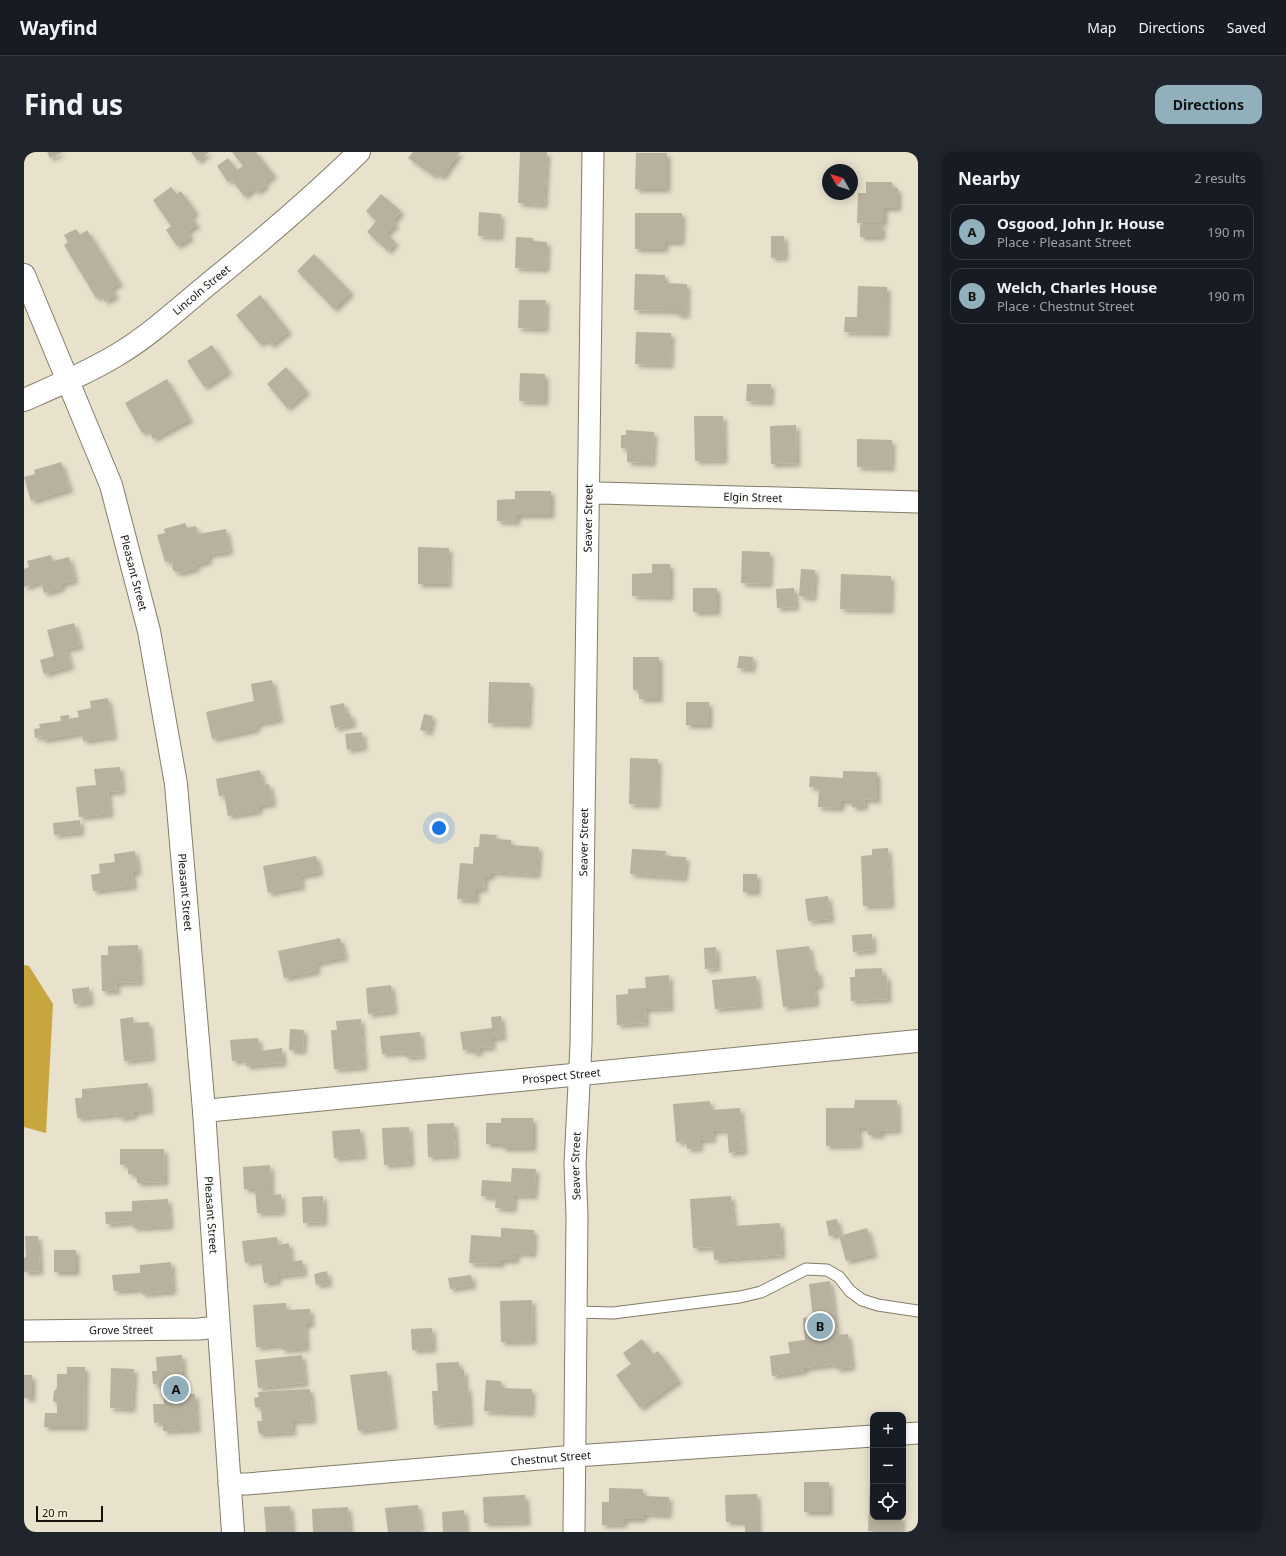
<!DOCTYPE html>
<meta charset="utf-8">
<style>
body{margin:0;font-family:"Noto Sans",sans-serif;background:#20242c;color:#f1f3f6}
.controls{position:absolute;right:12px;bottom:12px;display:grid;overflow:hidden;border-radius:8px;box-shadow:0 2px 10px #0003}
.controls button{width:36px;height:36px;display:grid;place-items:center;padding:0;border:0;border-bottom:1px solid #363941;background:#171b24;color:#f1f3f6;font:20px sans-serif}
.compass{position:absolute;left:798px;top:12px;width:36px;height:36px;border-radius:50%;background:#171b24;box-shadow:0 2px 10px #0003;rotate:309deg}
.scale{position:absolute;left:12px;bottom:10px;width:67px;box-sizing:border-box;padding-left:4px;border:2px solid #13110a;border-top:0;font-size:11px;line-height:14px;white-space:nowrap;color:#13110a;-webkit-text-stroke:3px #f5eed9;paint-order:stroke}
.you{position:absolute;left:415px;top:676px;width:14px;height:14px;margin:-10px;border:3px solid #fff;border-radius:50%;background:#1a73e8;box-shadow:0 0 0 6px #1a73e833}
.badge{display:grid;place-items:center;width:26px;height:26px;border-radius:50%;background:#92b0bc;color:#111;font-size:13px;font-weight:700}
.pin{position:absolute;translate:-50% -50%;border:2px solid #fff;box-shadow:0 1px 4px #0006}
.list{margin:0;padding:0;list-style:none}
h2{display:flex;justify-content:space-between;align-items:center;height:52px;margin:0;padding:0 16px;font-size:17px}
h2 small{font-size:13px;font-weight:400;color:#9ea1a6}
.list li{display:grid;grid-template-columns:26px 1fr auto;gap:12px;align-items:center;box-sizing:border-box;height:56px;margin:0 8px 8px;padding:0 8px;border:1px solid #363941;border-radius:12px}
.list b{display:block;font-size:15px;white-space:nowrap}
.list p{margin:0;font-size:13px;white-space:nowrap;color:#9ea1a6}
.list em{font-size:13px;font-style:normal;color:#9ea1a6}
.icon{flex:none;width:22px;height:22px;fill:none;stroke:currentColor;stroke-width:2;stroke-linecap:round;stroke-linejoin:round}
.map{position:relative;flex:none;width:894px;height:1380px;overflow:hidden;border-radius:12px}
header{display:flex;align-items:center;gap:24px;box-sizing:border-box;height:56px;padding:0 20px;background:#171b24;border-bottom:1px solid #363941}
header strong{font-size:19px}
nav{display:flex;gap:22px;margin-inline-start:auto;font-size:14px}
.intro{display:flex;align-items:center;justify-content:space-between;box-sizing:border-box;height:96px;padding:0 24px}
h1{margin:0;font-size:28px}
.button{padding:10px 18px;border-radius:12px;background:#92b0bc;color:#111;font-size:14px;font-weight:700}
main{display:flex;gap:24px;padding:0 24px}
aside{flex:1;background:#171b24;border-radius:12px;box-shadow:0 2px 10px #0003}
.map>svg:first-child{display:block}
</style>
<header>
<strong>Wayfind</strong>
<nav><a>Map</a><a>Directions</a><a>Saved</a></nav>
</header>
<div class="intro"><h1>Find us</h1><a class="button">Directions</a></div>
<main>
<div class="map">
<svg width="894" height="1380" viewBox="0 0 894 1380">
<defs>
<filter id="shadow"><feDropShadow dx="3.5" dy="3.5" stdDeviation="2" flood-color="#0004"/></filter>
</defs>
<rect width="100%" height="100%" fill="#e8e1cc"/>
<path fill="#c7a63e" d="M 0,813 L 5,814 L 29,852 L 22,981 L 0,975 Z"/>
<path fill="#b8b19d" filter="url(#shadow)" d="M 23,0 L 39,0 L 26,6 Z
M 167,0 L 185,0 L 174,9 Z
M 208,0 L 232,0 L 250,23 L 240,30 L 242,33 L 233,40 L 230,36 L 220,44 L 207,27 L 204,30 L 193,14 L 204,6 L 213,18 L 219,14 Z
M 389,0 L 436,0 L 418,25 L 412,21 L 410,24 L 384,6 Z
M 496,0 L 523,0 L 520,53 L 494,51 Z
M 612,1 L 643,1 L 643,37 L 611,37 Z
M 842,30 L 868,30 L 868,36 L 874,36 L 874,56 L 860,56 L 860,71 L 833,71 L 834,41 L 842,41 Z
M 147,35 L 153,42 L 157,39 L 172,60 L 167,64 L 173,73 L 163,79 L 167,85 L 153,94 L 142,78 L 147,74 L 129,48 Z
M 357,42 L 377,59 L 369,69 L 372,72 L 362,82 L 372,90 L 364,99 L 343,80 L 352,69 L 342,59 Z
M 455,60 L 477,62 L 476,85 L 454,84 Z
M 611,61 L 658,61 L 657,90 L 641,90 L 641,97 L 611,97 Z
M 836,73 L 858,73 L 858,85 L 836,85 Z
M 52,77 L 56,83 L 63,78 L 96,131 L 87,136 L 92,143 L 81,150 L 77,143 L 72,146 L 40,93 L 44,90 L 40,83 Z
M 747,84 L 760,84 L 761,105 L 747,106 Z
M 492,85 L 509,86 L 509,89 L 523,90 L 522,117 L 491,116 Z
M 290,102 L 327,140 L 310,157 L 273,119 Z
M 611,122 L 641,123 L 641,131 L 663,132 L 662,163 L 652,162 L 652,159 L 610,158 Z
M 834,134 L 863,135 L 862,181 L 820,180 L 821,165 L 833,165 Z
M 236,143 L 265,179 L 247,193 L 242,188 L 236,192 L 212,163 Z
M 495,148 L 522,148 L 521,177 L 494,176 Z
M 612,180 L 647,181 L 646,213 L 611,212 Z
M 188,193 L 205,219 L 180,235 L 163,209 Z
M 262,215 L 283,239 L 263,256 L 243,232 Z
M 496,221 L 521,222 L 521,250 L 495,249 Z
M 143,227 L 166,267 L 129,287 L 124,278 L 118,281 L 101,251 Z
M 723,232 L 747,232 L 746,250 L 722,249 Z
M 670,264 L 699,264 L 700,308 L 671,309 Z
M 772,273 L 773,311 L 747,312 L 746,274 Z
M 602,278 L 630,280 L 628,311 L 603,310 L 603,297 L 597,296 L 597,283 L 602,283 Z
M 833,287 L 868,288 L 867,316 L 833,315 Z
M 37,310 L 46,337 L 7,349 L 0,325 L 11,322 L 10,318 Z
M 491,339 L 527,339 L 527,363 L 493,363 L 493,370 L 473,369 L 473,348 L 491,347 Z
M 161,371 L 163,376 L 172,374 L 174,382 L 202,377 L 206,399 L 184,403 L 185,409 L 172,412 L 173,416 L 162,419 L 157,421 L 150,419 L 148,416 L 149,408 L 141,410 L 133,383 L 141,381 L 140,377 Z
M 394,395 L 425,396 L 424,432 L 394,432 Z
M 718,399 L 746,400 L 745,432 L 717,431 Z
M 27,403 L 29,409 L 45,405 L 51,428 L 37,432 L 38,436 L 20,441 L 17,430 L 0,435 L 0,417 L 5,415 L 3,409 Z
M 628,412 L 646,412 L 646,445 L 608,444 L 608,422 L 628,421 Z
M 777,417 L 791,418 L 789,446 L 775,444 Z
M 817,422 L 867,424 L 866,458 L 816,457 Z
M 669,436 L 693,436 L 693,460 L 669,460 Z
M 770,436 L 772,455 L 753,456 L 752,437 Z
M 50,471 L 56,494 L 42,497 L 47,514 L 20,522 L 16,508 L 30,504 L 23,478 Z
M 715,504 L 729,505 L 728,517 L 713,516 Z
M 609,505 L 635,505 L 635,547 L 615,547 L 615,538 L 609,538 Z
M 248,528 L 256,567 L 232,572 L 233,577 L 188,587 L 182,560 L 230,549 L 227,532 Z
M 465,530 L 506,531 L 504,572 L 464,571 Z
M 84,546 L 90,584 L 59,589 L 58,581 L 18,588 L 18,584 L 11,586 L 10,577 L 16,576 L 15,572 L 37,569 L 36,564 L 45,563 L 45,567 L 55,565 L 53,559 L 67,556 L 66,549 Z
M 662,550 L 685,550 L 685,573 L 662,573 Z
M 320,551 L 322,562 L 326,561 L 329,572 L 311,576 L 306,554 Z
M 400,562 L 409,564 L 405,580 L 396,578 Z
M 338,580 L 340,595 L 323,598 L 321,582 Z
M 606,606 L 634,607 L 633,653 L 605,652 Z
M 96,615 L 98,639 L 84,640 L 86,662 L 55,665 L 52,635 L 72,633 L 70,617 Z
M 236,618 L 239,633 L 245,632 L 249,651 L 234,654 L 235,659 L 204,664 L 200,643 L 195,644 L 192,627 Z
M 819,619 L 853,620 L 853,648 L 841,647 L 840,655 L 828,655 L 828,649 L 817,649 L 817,656 L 794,655 L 795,636 L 785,635 L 786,624 L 819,626 Z
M 56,668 L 57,680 L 30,683 L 29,671 Z
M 456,682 L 473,683 L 472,687 L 487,688 L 487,693 L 515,695 L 513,723 L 467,720 L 467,725 L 461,724 L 460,737 L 452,737 L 452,748 L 433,747 L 436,711 L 449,712 L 450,695 L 455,695 Z
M 864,696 L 867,753 L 839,754 L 837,704 L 848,703 L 848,697 Z
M 608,697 L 642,699 L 641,704 L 662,705 L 660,726 L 606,722 Z
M 111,699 L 114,720 L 108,720 L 110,734 L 69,739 L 67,723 L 76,721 L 75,712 L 91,710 L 90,702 Z
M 292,704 L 296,720 L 276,724 L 278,734 L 244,741 L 239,714 Z
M 719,722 L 733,722 L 733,740 L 719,740 Z
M 804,744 L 807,767 L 784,769 L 781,747 Z
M 848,782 L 849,798 L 829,800 L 828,783 Z
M 316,786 L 321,805 L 292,811 L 293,819 L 260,826 L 254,799 Z
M 114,793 L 116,830 L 92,831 L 93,839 L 78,839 L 77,803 L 84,803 L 84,794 Z
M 785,794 L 789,819 L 794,819 L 796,833 L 790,834 L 792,851 L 759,855 L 752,798 Z
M 692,795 L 693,816 L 681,817 L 680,796 Z
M 858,816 L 858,824 L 863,823 L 864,847 L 827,849 L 826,825 L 831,825 L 831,817 Z
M 645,823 L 646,856 L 621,857 L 622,871 L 593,873 L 592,843 L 604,842 L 604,837 L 622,836 L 621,825 Z
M 732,824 L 735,853 L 691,857 L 688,828 Z
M 367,833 L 370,859 L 344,862 L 342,836 Z
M 65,835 L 66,850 L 50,852 L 48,837 Z
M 477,864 L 479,885 L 467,886 L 469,895 L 455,896 L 456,900 L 448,901 L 448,897 L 439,898 L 436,880 L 468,876 L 467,865 Z
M 109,865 L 109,871 L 125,870 L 128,906 L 100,909 L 96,867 Z
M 337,867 L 340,915 L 310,917 L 307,878 L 313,878 L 312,869 Z
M 266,877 L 280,878 L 279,899 L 265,898 Z
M 396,880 L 398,904 L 381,905 L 381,900 L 358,902 L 356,884 Z
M 234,886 L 236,899 L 258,896 L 259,911 L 222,914 L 221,908 L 208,909 L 206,888 Z
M 124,931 L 126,958 L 110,960 L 110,964 L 95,966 L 95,962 L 53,966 L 51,946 L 58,946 L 58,937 Z
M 831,948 L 873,948 L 874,978 L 857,979 L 857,983 L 844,983 L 843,976 L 834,976 L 835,993 L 802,994 L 802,956 L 830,956 Z
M 686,949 L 687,958 L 716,956 L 720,999 L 705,1001 L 703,978 L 688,979 L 689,987 L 675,988 L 676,996 L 663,997 L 662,989 L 652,990 L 649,952 Z
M 477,966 L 509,966 L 509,996 L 478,996 L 478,992 L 462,992 L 462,971 L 477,971 Z
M 430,971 L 432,1003 L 404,1005 L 403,972 Z
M 385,975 L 387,1011 L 360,1013 L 358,976 Z
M 336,977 L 339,1004 L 310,1006 L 308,979 Z
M 96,997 L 140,997 L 141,1030 L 113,1031 L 112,1022 L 104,1022 L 104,1012 L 96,1013 Z
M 246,1013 L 247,1043 L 257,1042 L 258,1060 L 233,1061 L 231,1037 L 220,1037 L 219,1015 Z
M 488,1016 L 512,1017 L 510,1044 L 490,1043 L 489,1057 L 471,1056 L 472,1046 L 457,1044 L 458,1028 L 487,1030 Z
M 299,1044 L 300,1070 L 279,1071 L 278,1045 Z
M 707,1044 L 710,1074 L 756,1071 L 758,1103 L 690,1108 L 689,1095 L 669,1096 L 666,1047 Z
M 144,1047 L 146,1074 L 109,1076 L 108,1070 L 82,1072 L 81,1060 L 108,1059 L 108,1049 Z
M 813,1067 L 816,1082 L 805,1084 L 802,1069 Z
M 477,1076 L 510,1078 L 509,1102 L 492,1101 L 492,1108 L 477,1108 L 477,1112 L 445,1111 L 447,1083 L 477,1085 Z
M 843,1076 L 850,1102 L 822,1109 L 815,1084 Z
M 1,1084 L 14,1084 L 16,1119 L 0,1120 L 0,1106 L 2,1105 Z
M 253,1085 L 254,1093 L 265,1091 L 267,1110 L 278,1108 L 280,1121 L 253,1124 L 254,1129 L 240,1131 L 237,1108 L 221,1111 L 218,1089 Z
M 30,1098 L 52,1098 L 52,1120 L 30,1120 Z
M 147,1110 L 149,1139 L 118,1142 L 117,1137 L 90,1139 L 88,1123 L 116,1121 L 116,1113 Z
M 303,1119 L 305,1131 L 292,1133 L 290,1122 Z
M 447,1123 L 449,1133 L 426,1137 L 424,1126 Z
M 806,1129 L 813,1183 L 824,1182 L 828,1215 L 812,1217 L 811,1212 L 780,1216 L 780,1219 L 748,1224 L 746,1204 L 766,1201 L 764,1190 L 781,1188 L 779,1166 L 789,1165 L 785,1132 Z
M 508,1148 L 509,1189 L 477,1190 L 476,1149 Z
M 262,1151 L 262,1158 L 286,1157 L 287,1172 L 281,1172 L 282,1196 L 258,1198 L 258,1193 L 232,1195 L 229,1153 Z
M 408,1176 L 409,1197 L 388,1198 L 387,1177 Z
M 618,1187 L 629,1202 L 634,1199 L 655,1228 L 616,1256 L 592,1223 L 607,1212 L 599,1201 Z
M 158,1203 L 160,1242 L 171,1242 L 173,1277 L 139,1279 L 139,1270 L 130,1271 L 129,1252 L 140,1252 L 139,1242 L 145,1242 L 144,1231 L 129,1232 L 128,1219 L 133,1219 L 132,1205 Z
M 278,1203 L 281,1231 L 234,1236 L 231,1208 Z
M 435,1210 L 435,1218 L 440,1218 L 441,1235 L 444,1235 L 446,1270 L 410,1273 L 408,1239 L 414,1239 L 412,1211 Z
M 43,1215 L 61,1215 L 60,1275 L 20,1275 L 21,1261 L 33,1261 L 33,1251 L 29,1249 L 30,1239 L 33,1236 L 33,1222 L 43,1222 Z
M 87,1216 L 110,1217 L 108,1257 L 86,1256 Z
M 363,1219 L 370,1274 L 334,1279 L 326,1223 Z
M 0,1223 L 8,1223 L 8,1246 L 0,1246 Z
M 462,1228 L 477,1229 L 477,1236 L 508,1237 L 507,1261 L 460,1259 Z
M 286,1237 L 289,1268 L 268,1269 L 269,1280 L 235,1282 L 233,1269 L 238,1269 L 237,1255 L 231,1255 L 230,1246 L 235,1245 L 234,1240 Z
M 780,1330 L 805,1330 L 805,1360 L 780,1360 Z
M 846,1335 L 849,1335 L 849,1365 L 878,1365 L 877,1379 L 844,1379 Z
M 585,1336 L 619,1337 L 619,1344 L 645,1345 L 644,1363 L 620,1362 L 619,1367 L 600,1367 L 600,1372 L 578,1373 L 578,1350 L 585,1350 Z
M 733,1342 L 734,1380 L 721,1380 L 721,1370 L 702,1370 L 701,1343 Z
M 501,1343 L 503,1370 L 460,1371 L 459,1345 Z
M 394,1353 L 397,1377 L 390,1378 L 391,1380 L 364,1380 L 361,1356 Z
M 266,1354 L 268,1380 L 242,1380 L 240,1355 Z
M 324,1355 L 326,1380 L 289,1380 L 288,1357 Z
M 440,1358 L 442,1380 L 419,1380 L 418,1360 Z"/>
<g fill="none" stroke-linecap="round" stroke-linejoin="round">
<g stroke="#827c69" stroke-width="13">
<path id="service" d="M 552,1160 L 589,1161 L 716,1145 L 737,1140 L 782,1117 L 803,1118 L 815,1125 L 826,1139 L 838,1148 L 854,1153 L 894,1159"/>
</g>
<g stroke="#827c69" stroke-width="23">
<g id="minor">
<path id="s1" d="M 565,342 L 576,341 L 894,350"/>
<path id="s2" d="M 0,1179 L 175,1177 L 194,1175"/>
<path d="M 879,1282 L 894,1281"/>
<path id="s3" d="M 205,1332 L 223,1332 L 551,1304 L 849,1284"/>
<path id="s4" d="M 550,1380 L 553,1064 L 551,1012 L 557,892 L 569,0"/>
</g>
</g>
<g stroke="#827c69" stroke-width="24">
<g id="tertiary">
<path id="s5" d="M 0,248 C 32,234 63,221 93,203 C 125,184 153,158 182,134 C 235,91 286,48 335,0"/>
<path id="s6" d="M 180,959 L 894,889"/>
</g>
</g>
<g stroke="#827c69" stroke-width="24">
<g id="secondary">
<path id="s7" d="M 0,123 L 87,333 L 125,479 L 152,632 L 180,959 L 209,1380"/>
</g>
</g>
<use href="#service" stroke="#fff" stroke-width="11"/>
<use href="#minor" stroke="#fff" stroke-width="21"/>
<use href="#tertiary" stroke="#fff" stroke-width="22"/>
<use href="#secondary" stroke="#fff" stroke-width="22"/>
</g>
<g text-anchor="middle" stroke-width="4" stroke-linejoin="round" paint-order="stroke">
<g font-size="11" fill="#13110a" stroke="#f5eed9">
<text dy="4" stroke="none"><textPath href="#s5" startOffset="210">Lincoln Street</textPath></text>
<text dy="4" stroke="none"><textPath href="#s1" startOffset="164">Elgin Street</textPath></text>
<text dy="4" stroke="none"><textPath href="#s4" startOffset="1014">Seaver Street</textPath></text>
<text dy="4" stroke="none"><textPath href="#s7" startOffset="318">Pleasant Street</textPath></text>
<text dy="4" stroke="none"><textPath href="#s4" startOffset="690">Seaver Street</textPath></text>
<text dy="4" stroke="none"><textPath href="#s7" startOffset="642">Pleasant Street</textPath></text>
<text dy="4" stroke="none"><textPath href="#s6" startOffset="359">Prospect Street</textPath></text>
<text dy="4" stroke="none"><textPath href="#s4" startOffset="366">Seaver Street</textPath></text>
<text dy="4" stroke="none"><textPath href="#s7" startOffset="966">Pleasant Street</textPath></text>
<text dy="4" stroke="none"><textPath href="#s2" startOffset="97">Grove Street</textPath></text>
<text dy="4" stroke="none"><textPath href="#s3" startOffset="323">Chestnut Street</textPath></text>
</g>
</g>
</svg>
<div class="controls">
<button>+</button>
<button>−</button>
<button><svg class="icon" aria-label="locate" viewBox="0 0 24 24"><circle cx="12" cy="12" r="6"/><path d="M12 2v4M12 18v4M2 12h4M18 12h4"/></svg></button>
</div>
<svg class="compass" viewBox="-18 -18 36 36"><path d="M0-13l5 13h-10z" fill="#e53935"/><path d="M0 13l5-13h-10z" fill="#9ea1a6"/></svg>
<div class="scale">20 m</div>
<div class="you"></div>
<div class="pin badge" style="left:152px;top:1237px">A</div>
<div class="pin badge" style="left:796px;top:1174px">B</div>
</div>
<aside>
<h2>Nearby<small>2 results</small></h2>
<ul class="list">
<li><span class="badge">A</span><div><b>Osgood, John Jr. House</b><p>Place · Pleasant Street</p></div><em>190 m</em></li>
<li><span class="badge">B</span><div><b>Welch, Charles House</b><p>Place · Chestnut Street</p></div><em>190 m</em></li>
</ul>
</aside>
</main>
